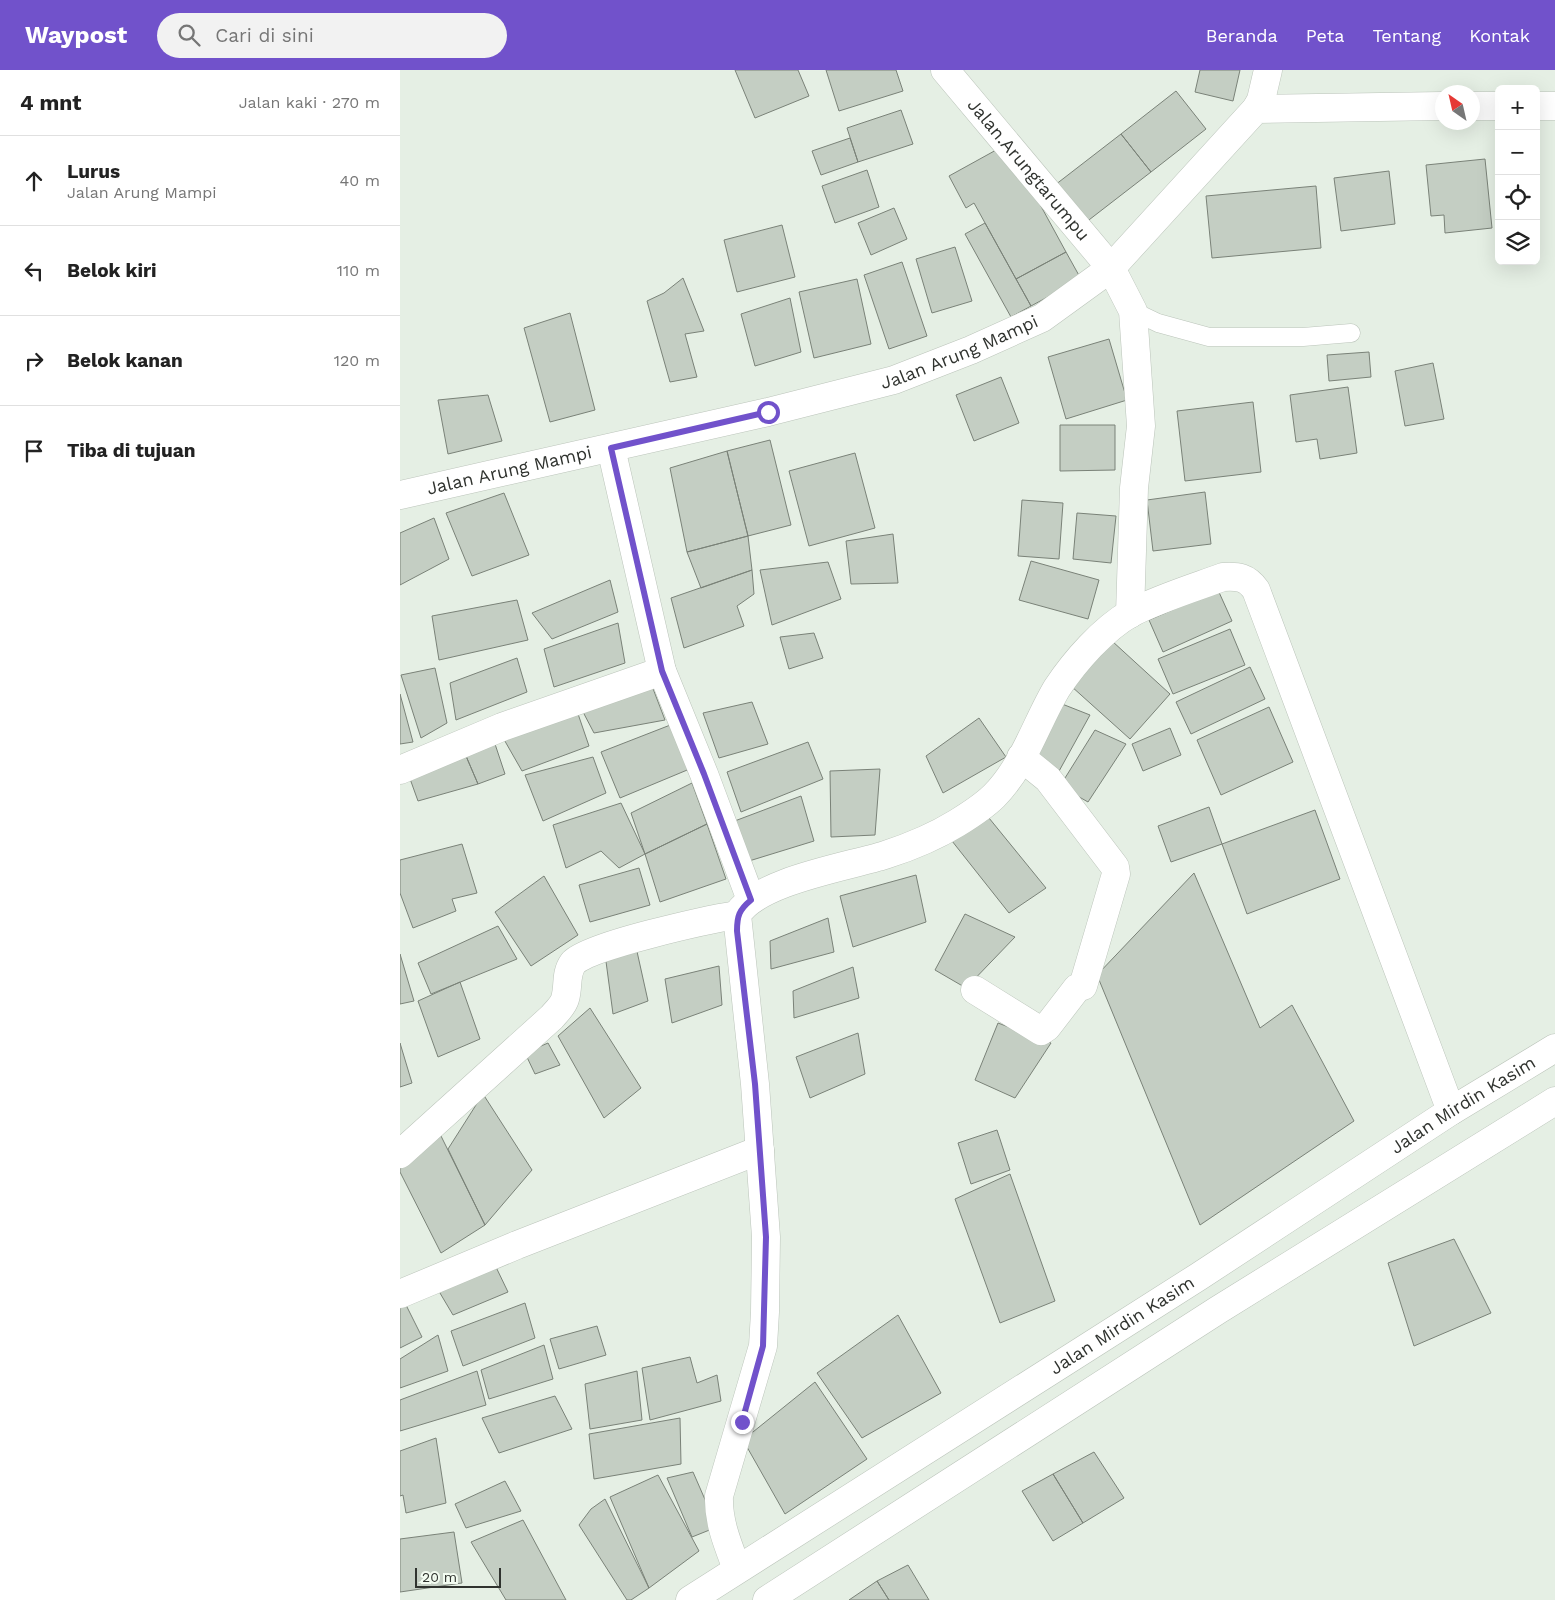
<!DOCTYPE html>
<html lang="id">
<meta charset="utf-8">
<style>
body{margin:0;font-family:"Work Sans",sans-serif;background:#f2f2f2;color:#222}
.controls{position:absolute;right:15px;top:15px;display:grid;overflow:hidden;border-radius:8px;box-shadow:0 5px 20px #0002}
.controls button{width:45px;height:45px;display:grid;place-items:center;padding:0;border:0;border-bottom:1px solid #e0e0e0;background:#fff;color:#222;font:25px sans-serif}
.compass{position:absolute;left:1035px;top:15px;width:45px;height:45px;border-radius:50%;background:#fff;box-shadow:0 5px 20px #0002;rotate:326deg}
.scale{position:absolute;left:15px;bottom:12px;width:86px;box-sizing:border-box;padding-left:5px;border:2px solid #30332f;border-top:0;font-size:14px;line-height:18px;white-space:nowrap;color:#30332f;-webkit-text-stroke:4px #f3fcf1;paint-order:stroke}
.stop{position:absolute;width:15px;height:15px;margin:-11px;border:4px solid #7152cb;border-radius:50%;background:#fff}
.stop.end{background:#7152cb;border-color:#fff;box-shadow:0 1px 5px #0008}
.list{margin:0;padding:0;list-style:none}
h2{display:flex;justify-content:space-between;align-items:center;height:65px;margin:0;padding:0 20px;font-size:21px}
h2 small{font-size:16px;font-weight:400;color:#767676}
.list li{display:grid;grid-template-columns:32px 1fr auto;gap:15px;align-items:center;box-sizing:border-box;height:90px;padding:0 20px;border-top:1px solid #e0e0e0}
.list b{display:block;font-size:19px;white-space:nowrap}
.list p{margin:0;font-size:16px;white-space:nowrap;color:#767676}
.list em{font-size:16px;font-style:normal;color:#767676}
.icon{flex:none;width:28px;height:28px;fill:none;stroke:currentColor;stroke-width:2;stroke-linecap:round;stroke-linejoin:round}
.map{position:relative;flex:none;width:1155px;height:1530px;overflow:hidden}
header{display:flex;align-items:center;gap:30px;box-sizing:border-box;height:70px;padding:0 25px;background:#7152cb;color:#fff}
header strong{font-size:24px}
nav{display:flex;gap:28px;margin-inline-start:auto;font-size:18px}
.search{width:350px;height:45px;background:#f2f2f2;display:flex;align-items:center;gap:12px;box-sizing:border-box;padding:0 18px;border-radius:28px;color:#767676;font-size:19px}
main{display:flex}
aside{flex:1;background:#fff}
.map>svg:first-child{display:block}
</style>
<header>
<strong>Waypost</strong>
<div class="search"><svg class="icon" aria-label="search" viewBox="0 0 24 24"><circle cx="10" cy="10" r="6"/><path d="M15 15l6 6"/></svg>Cari di sini</div>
<nav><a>Beranda</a><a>Peta</a><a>Tentang</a><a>Kontak</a></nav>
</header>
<main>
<aside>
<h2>4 mnt<small>Jalan kaki · 270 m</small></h2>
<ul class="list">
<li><svg class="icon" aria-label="ahead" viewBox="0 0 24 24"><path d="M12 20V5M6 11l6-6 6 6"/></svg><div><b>Lurus</b><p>Jalan Arung Mampi</p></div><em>40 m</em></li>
<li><svg class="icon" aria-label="left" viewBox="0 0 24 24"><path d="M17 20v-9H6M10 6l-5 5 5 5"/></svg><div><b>Belok kiri</b></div><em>110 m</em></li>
<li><svg class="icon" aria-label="right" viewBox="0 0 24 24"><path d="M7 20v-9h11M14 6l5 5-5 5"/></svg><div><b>Belok kanan</b></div><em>120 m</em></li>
<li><svg class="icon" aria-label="arrive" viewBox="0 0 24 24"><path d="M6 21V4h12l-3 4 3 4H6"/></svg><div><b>Tiba di tujuan</b></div></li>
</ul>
</aside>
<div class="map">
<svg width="1155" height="1530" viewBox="0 0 1155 1530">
<rect width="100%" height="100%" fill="#e5efe4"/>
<path fill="#c4cec3" stroke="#7a8278" d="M 335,0 L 398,0 L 409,26 L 355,48 Z
M 426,0 L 496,0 L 503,21 L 439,41 Z
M 800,0 L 840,0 L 833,31 L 795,22 Z
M 776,21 L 806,59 L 751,102 L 721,64 Z
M 501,40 L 513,74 L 458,92 L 447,58 Z
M 721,64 L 751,102 L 685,153 L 655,115 Z
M 450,68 L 458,92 L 421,105 L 412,81 Z
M 607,74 L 666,182 L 616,209 L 574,133 L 566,138 L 549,106 Z
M 1085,89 L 1092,158 L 1045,163 L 1044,145 L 1031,146 L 1026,95 Z
M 467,100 L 479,137 L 435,153 L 422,116 Z
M 989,101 L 995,154 L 941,161 L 934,108 Z
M 916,116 L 921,178 L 812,188 L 806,126 Z
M 494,138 L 507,169 L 471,185 L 458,153 Z
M 585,153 L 631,236 L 611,247 L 565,164 Z
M 382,155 L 395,207 L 337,222 L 324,170 Z
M 555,177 L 572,231 L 532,243 L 516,189 Z
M 666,182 L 681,209 L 631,236 L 616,209 Z
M 502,192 L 527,266 L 489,279 L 464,205 Z
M 283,208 L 304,261 L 285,264 L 297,307 L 270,312 L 247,231 L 264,223 Z
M 457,209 L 471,274 L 414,288 L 399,222 Z
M 390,228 L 401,282 L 355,296 L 341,244 Z
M 170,243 L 195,340 L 150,352 L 124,258 Z
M 709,269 L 727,330 L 666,349 L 648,287 Z
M 969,282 L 971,307 L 929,311 L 927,285 Z
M 1033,293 L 1044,349 L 1005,356 L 995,301 Z
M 601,307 L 619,353 L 574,371 L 556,325 Z
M 948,317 L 957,383 L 920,389 L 917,369 L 896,372 L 890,325 Z
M 88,325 L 102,371 L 48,384 L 38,330 Z
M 853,332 L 861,402 L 785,411 L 777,341 Z
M 660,355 L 715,355 L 715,400 L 660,401 Z
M 370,370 L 391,455 L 348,466 L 327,381 Z
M 327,381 L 348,466 L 287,482 L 270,398 Z
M 455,383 L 475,458 L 409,476 L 389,401 Z
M 805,422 L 811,474 L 753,481 L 747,430 Z
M 104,423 L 129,485 L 72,506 L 46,443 Z
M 622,430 L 663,433 L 659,489 L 618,486 Z
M 677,443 L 716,446 L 711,493 L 673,489 Z
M 34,448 L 49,489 L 0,515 L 0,463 Z
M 493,464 L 498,513 L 451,514 L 446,471 Z
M 348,466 L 352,500 L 301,518 L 287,482 Z
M 631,491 L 699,510 L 688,549 L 619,530 Z
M 428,492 L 441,529 L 372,555 L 360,500 Z
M 352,500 L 354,524 L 337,536 L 344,556 L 284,578 L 271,528 Z
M 210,510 L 218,542 L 152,569 L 132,543 Z
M 818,520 L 832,551 L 763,582 L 749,550 Z
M 117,530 L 128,570 L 39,590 L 32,546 Z
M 218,553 L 225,593 L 154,617 L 144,579 Z
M 830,559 L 845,595 L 773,624 L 758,589 Z
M 414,563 L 423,588 L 389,599 L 380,567 Z
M 712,571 L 770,624 L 730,669 L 671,616 Z
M 117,588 L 127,622 L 56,650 L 50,613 Z
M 850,597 L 865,629 L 791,664 L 776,632 Z
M 35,598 L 47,653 L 21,668 L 1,605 Z
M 252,616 L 265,650 L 194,663 L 182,640 Z
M 0,624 L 13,672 L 0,674 Z
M 352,632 L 368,674 L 319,688 L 303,643 Z
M 657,632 L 690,645 L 658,703 L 631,684 Z
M 869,637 L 893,692 L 821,725 L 797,670 Z
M 176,638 L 189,676 L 122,701 L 102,666 Z
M 579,648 L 606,687 L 543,723 L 526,686 Z
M 278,652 L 292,698 L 220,728 L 201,682 Z
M 770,658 L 781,685 L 743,701 L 732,674 Z
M 695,660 L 726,674 L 688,732 L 660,716 Z
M 93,668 L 105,704 L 78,714 L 66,686 Z
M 408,672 L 423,709 L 341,742 L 327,702 Z
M 66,686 L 78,714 L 18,731 L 9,706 Z
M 193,687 L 206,723 L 143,751 L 125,705 Z
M 480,699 L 475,765 L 431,767 L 430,701 Z
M 292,713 L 307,754 L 245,784 L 231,743 Z
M 401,726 L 414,771 L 349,791 L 332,752 Z
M 221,733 L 245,784 L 219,798 L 201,781 L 166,798 L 153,755 Z
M 809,737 L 822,774 L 771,792 L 758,756 Z
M 915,740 L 940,809 L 847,844 L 822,774 Z
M 589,748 L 646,818 L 609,843 L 552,771 Z
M 307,754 L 326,809 L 260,832 L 245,784 Z
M 62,774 L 77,823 L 52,829 L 56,841 L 13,858 L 0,823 L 0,790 Z
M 239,798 L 250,835 L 190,852 L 179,815 Z
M 794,803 L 860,958 L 892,935 L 954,1051 L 800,1155 L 697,905 Z
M 516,805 L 526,852 L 453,877 L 440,826 Z
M 144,806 L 178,865 L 131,896 L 95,842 Z
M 565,844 L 615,867 L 566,918 L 535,900 Z
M 428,848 L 434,882 L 371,899 L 370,871 Z
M 98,856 L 117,889 L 31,924 L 18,893 Z
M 236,877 L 248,931 L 213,944 L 205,884 Z
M 0,884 L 14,931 L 0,934 Z
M 319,896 L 322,935 L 272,953 L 265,909 Z
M 453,897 L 459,928 L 394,948 L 393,921 Z
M 60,912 L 80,969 L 38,987 L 18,931 Z
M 190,938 L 241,1018 L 204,1048 L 158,966 Z
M 598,953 L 651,973 L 615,1028 L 575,1010 Z
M 458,963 L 465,1004 L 410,1028 L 396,987 Z
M 0,973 L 12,1013 L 0,1017 Z
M 148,973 L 160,995 L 135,1004 L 125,983 Z
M 83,1024 L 132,1100 L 85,1155 L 48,1079 Z
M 597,1060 L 610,1100 L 571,1114 L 558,1073 Z
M 41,1066 L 85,1155 L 41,1183 L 0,1102 L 0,1096 Z
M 610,1104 L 655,1231 L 600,1253 L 555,1129 Z
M 1054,1169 L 1091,1243 L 1014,1276 L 988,1193 Z
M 95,1195 L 108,1222 L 53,1245 L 37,1218 Z
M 5,1233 L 22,1267 L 0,1278 L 0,1236 Z
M 125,1233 L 135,1268 L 63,1296 L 51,1261 Z
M 498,1245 L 541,1323 L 462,1368 L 417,1303 Z
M 197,1256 L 206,1285 L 159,1299 L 150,1269 Z
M 38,1265 L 48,1301 L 0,1318 L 0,1289 Z
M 144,1275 L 153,1309 L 89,1329 L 81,1300 Z
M 290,1287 L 297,1313 L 317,1305 L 321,1331 L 250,1350 L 242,1298 Z
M 77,1301 L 86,1335 L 0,1361 L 0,1330 Z
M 237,1301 L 242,1350 L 190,1359 L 185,1314 Z
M 415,1312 L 467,1389 L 385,1444 L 343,1370 Z
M 155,1326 L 172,1359 L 99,1383 L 82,1348 Z
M 280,1348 L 281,1394 L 194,1409 L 189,1364 Z
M 36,1368 L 46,1433 L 6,1443 L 3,1425 L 0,1426 L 0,1381 Z
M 694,1382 L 724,1428 L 683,1453 L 653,1404 Z
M 293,1402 L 317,1457 L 292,1467 L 267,1408 Z
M 653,1404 L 683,1453 L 653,1471 L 622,1421 Z
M 258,1405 L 299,1481 L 249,1518 L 210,1427 Z
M 105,1411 L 121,1441 L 66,1458 L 55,1434 Z
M 205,1429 L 249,1518 L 231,1530 L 227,1530 L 179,1455 L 191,1439 Z
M 123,1450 L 166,1530 L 106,1530 L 71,1472 Z
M 54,1462 L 62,1513 L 0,1522 L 0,1469 Z
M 508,1495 L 529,1530 L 489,1530 L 477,1511 Z
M 477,1511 L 489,1530 L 449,1530 Z"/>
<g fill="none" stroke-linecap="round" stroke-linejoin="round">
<g stroke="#bbc4ba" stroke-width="19">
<path id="lane" d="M 733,241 L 758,253 L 809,267 L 903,267 L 951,263"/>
</g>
<g stroke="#bbc4ba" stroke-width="29">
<g id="street">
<path id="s1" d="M 545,0 L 711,198 L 733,241 L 741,356 L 734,418 L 730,544"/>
<path d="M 1072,36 L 1099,36"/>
<path d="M 1136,36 L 1155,36"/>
<path d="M 856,39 L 861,30 L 868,0"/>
<path d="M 211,378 L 262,601 L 304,704 L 351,830"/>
<path id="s2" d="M 0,425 L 368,342 L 494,310 L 571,280 L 642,248 L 711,198 L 856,39 L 1042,36"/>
<path d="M 0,700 L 102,657 L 262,601"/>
<path d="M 575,920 L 641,961 L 647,957 L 677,918 L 683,916 L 716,804 L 715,797 L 648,709 L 621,687"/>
<path d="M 0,1084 L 152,947 C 156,942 163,936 165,929 C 169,916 165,904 173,893 C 186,876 311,849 337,845"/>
<path d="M 0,1224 L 117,1175 L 360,1080"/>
<path d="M 337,1499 C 328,1475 318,1452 319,1426 L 363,1276 L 365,1242 L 366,1167 L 355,1014 L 337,845 C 357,811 447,797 485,785 C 510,777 536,766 557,753 C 570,745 584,736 594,726 C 624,696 636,653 657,618 C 675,591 703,559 731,543 C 760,528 793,518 823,507 C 838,506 847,507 856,520 L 1051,1041"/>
</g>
</g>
<g stroke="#bbc4ba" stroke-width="29">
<g id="highway">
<path id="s3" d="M 290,1530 L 798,1207 L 1051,1041 L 1155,978"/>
<path d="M 367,1530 L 818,1240 L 1155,1031"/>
</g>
</g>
<use href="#lane" stroke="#fff" stroke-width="18"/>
<use href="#street" stroke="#fff" stroke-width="28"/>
<use href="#highway" stroke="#fff" stroke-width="28"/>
</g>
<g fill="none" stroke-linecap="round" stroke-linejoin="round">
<path stroke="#7152cb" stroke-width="6" d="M 342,1352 L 363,1276 L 366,1167 L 355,1014 L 337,861 C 337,846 339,840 351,830 L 304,704 L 262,601 L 211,378 L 368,342"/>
</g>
<g text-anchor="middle" stroke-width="4" stroke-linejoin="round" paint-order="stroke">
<g font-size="18" fill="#30332f" stroke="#f3fcf1">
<text dy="6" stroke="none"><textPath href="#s1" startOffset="130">Jalan.Arungtarumpu</textPath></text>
<text dy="6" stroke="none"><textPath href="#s2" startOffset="578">Jalan Arung Mampi</textPath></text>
<text dy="6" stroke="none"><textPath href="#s2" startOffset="112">Jalan Arung Mampi</textPath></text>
<text dy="6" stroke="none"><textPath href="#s3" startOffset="918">Jalan Mirdin Kasim</textPath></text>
<text dy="6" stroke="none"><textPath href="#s3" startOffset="512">Jalan Mirdin Kasim</textPath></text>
</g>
</g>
</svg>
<div class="controls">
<button>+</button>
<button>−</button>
<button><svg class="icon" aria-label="locate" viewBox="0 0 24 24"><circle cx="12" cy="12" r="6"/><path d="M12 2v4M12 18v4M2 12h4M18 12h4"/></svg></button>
<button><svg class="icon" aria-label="layers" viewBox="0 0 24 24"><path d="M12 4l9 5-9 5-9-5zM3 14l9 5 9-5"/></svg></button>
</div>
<svg class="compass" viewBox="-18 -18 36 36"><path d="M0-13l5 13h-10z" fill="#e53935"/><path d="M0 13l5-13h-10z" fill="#767676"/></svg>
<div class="scale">20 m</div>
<div class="stop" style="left:368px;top:342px"></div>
<div class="stop end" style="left:342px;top:1352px"></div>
</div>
</main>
